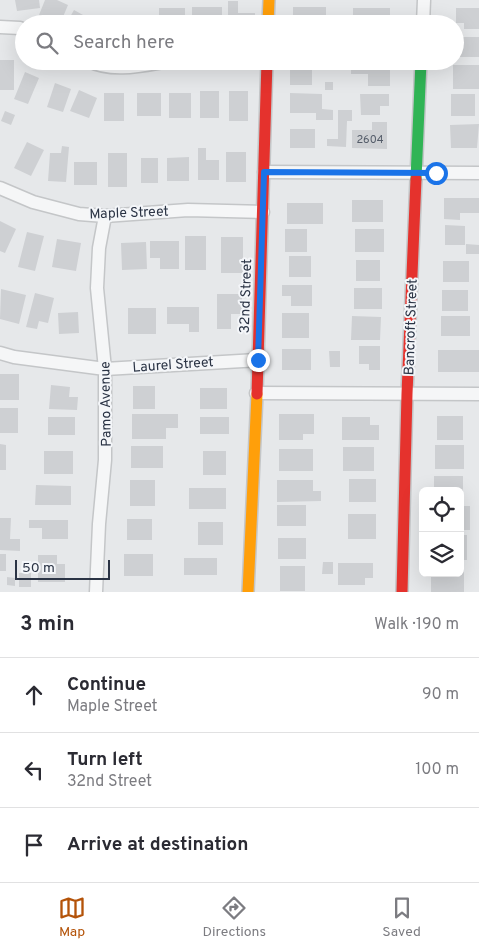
<!DOCTYPE html>
<meta charset="utf-8">
<style>
body{margin:0;font-family:Overpass,sans-serif;background:#f7f7f7;color:#2b2b33}
.controls{position:absolute;right:15px;bottom:15px;display:grid;overflow:hidden;border-radius:8px;box-shadow:0 5px 20px #0002}
.controls button{width:45px;height:45px;display:grid;place-items:center;padding:0;border:0;border-bottom:1px solid #e1e1e2;background:#fff;color:#2b2b33;font:25px sans-serif}
.scale{position:absolute;left:15px;bottom:12px;width:95px;box-sizing:border-box;padding-left:5px;border:2px solid #2b3445;border-top:0;font-size:14px;line-height:18px;white-space:nowrap;color:#2b3445;-webkit-text-stroke:4px #f4f6f9;paint-order:stroke}
.stop{position:absolute;width:15px;height:15px;margin:-11px;border:4px solid #1a73e8;border-radius:50%;background:#fff}
.stop.end{background:#1a73e8;border-color:#fff;box-shadow:0 1px 5px #0008}
.list{margin:0;padding:0;list-style:none}
h2{display:flex;justify-content:space-between;align-items:center;height:65px;margin:0;padding:0 20px;font-size:21px}
h2 small{font-size:16px;font-weight:400;color:#7c7c81}
.list li{display:grid;grid-template-columns:32px 1fr auto;gap:15px;align-items:center;box-sizing:border-box;height:75px;padding:0 20px;border-top:1px solid #e1e1e2}
.list b{display:block;font-size:19px;white-space:nowrap}
.list p{margin:0;font-size:16px;white-space:nowrap;color:#7c7c81}
.list em{font-size:16px;font-style:normal;color:#7c7c81}
.icon{flex:none;width:28px;height:28px;fill:none;stroke:currentColor;stroke-width:2;stroke-linecap:round;stroke-linejoin:round}
.map{position:relative;flex:none;width:479px;height:592px;overflow:hidden}
.search{position:absolute;background:#fff;box-shadow:0 5px 20px #0002;left:15px;right:15px;top:15px;height:55px;display:flex;align-items:center;gap:12px;box-sizing:border-box;padding:0 18px;border-radius:28px;color:#7c7c81;font-size:19px}
.sheet{height:290px;background:#fff}
nav{display:flex;justify-content:space-around;align-items:center;box-sizing:border-box;height:70px;border-top:1px solid #e1e1e2;background:#fff;font-size:14px;color:#7c7c81}
nav a{display:grid;justify-items:center;gap:2px}
nav .on{color:#b45309}
.map>svg:first-child{display:block}
</style>
<div class="map">
<svg width="479" height="592" viewBox="0 0 479 592">
<rect width="100%" height="100%" fill="#e6e8ea"/>
<path fill="#ced0d3" d="M 15,0 L 39,0 L 40,8 L 17,11 Z
M 45,0 L 57,0 L 68,5 L 60,24 L 39,15 Z
M 228,1 L 238,1 L 238,13 L 255,13 L 255,24 L 228,24 Z
M 192,7 L 222,7 L 222,24 L 192,24 Z
M 293,7 L 326,7 L 326,24 L 293,24 Z
M 159,8 L 185,8 L 185,24 L 159,24 Z
M 353,8 L 390,8 L 390,24 L 368,24 L 368,15 L 353,15 Z
M 456,8 L 479,8 L 479,29 L 464,29 L 464,23 L 456,23 Z
M 74,10 L 94,21 L 92,24 L 66,24 Z
M 128,15 L 153,15 L 153,24 L 128,24 Z
M 96,18 L 120,18 L 120,24 L 96,24 Z
M 455,37 L 479,37 L 479,57 L 455,57 Z
M 0,60 L 14,60 L 14,90 L 0,90 Z
M 453,65 L 479,65 L 479,89 L 453,89 Z
M 290,66 L 312,66 L 312,85 L 290,85 Z
M 351,66 L 390,66 L 390,86 L 368,86 L 368,74 L 351,74 Z
M 25,72 L 39,78 L 28,104 L 14,99 Z
M 325,82 L 333,82 L 333,90 L 325,90 Z
M 55,83 L 71,89 L 63,112 L 47,107 Z
M 79,90 L 97,98 L 89,118 L 70,111 Z
M 200,91 L 219,91 L 219,118 L 200,118 Z
M 229,91 L 248,91 L 248,121 L 229,121 Z
M 104,93 L 124,93 L 124,121 L 104,121 Z
M 137,93 L 161,93 L 161,116 L 137,116 Z
M 169,93 L 191,93 L 191,118 L 169,118 Z
M 290,93 L 322,94 L 322,109 L 333,110 L 333,120 L 316,120 L 316,113 L 290,113 Z
M 360,94 L 389,94 L 389,106 L 380,106 L 380,115 L 361,115 Z
M 451,94 L 475,94 L 475,116 L 451,116 Z
M 338,110 L 352,110 L 352,121 L 347,121 L 346,147 L 327,146 L 327,139 L 338,139 Z
M 5,111 L 15,115 L 11,125 L 1,121 Z
M 372,122 L 387,122 L 387,149 L 352,148 L 352,130 L 372,130 Z
M 479,124 L 477,148 L 451,148 L 450,125 Z
M 290,129 L 315,129 L 315,148 L 290,148 Z
M 27,142 L 44,150 L 31,176 L 14,168 Z
M 62,146 L 69,147 L 66,182 L 48,181 L 50,153 L 61,153 Z
M 198,148 L 206,148 L 206,160 L 219,160 L 219,180 L 198,180 Z
M 226,152 L 246,152 L 246,182 L 226,182 Z
M 108,153 L 127,153 L 127,187 L 108,187 Z
M 189,157 L 189,181 L 167,181 L 167,158 Z
M 141,158 L 158,158 L 158,183 L 141,183 Z
M 74,162 L 97,162 L 97,185 L 74,185 Z
M 444,198 L 479,198 L 479,213 L 460,213 L 460,220 L 444,219 Z
M 352,200 L 383,200 L 383,222 L 352,222 Z
M 287,203 L 323,203 L 323,224 L 287,224 Z
M 0,221 L 16,229 L 5,253 L 0,251 Z
M 445,225 L 465,226 L 465,245 L 445,245 Z
M 285,229 L 307,229 L 307,252 L 285,252 Z
M 355,229 L 384,229 L 384,252 L 355,252 Z
M 27,232 L 44,236 L 35,271 L 18,267 Z
M 185,236 L 206,236 L 206,270 L 185,270 Z
M 221,237 L 243,237 L 243,273 L 221,273 Z
M 57,239 L 81,243 L 76,271 L 52,267 Z
M 150,241 L 179,241 L 179,269 L 160,269 L 160,258 L 150,258 Z
M 146,242 L 147,269 L 122,270 L 121,243 Z
M 466,244 L 479,245 L 479,254 L 466,254 Z
M 289,256 L 311,256 L 311,277 L 289,277 Z
M 356,260 L 380,260 L 380,281 L 356,281 Z
M 443,261 L 469,261 L 469,282 L 443,282 Z
M 282,285 L 312,285 L 312,306 L 291,306 L 291,296 L 282,296 Z
M 354,288 L 382,288 L 382,309 L 354,309 Z
M 1,289 L 26,295 L 19,324 L 0,319 Z
M 442,290 L 468,290 L 468,311 L 442,311 Z
M 35,293 L 54,298 L 48,323 L 39,321 L 37,329 L 26,327 Z
M 217,294 L 242,294 L 242,314 L 231,314 L 231,329 L 217,329 Z
M 167,307 L 199,307 L 199,332 L 189,332 L 189,324 L 167,324 Z
M 128,308 L 156,308 L 156,334 L 128,334 Z
M 78,312 L 79,333 L 59,334 L 58,313 Z
M 282,313 L 309,313 L 309,338 L 282,338 Z
M 352,316 L 381,317 L 380,340 L 351,340 Z
M 441,316 L 470,316 L 470,336 L 441,336 Z
M 359,346 L 380,346 L 380,370 L 369,370 L 369,364 L 359,364 Z
M 282,349 L 311,349 L 311,370 L 282,370 Z
M 438,350 L 479,350 L 479,372 L 438,372 Z
M 329,351 L 340,351 L 340,367 L 330,367 Z
M 0,374 L 19,374 L 19,400 L 0,400 Z
M 51,385 L 70,387 L 69,397 L 78,397 L 77,410 L 49,409 Z
M 133,386 L 155,386 L 155,409 L 133,409 Z
M 200,388 L 227,388 L 227,409 L 200,409 Z
M 0,408 L 18,408 L 18,433 L 0,433 Z
M 132,414 L 178,414 L 178,428 L 166,428 L 166,439 L 132,439 Z
M 279,414 L 314,414 L 314,434 L 303,434 L 303,440 L 279,440 Z
M 437,416 L 463,416 L 463,440 L 437,440 Z
M 48,417 L 75,417 L 75,435 L 48,435 Z
M 200,417 L 229,417 L 229,434 L 200,434 Z
M 342,417 L 370,417 L 370,425 L 379,425 L 379,440 L 342,440 Z
M 0,444 L 6,445 L 6,470 L 0,470 Z
M 435,445 L 464,445 L 464,469 L 435,469 Z
M 131,446 L 163,446 L 163,468 L 131,468 Z
M 343,447 L 374,447 L 374,471 L 343,471 Z
M 279,449 L 313,449 L 313,471 L 279,471 Z
M 44,451 L 73,451 L 73,474 L 44,474 Z
M 203,451 L 226,451 L 226,475 L 203,475 Z
M 434,476 L 463,476 L 463,499 L 460,499 L 460,491 L 434,491 Z
M 349,479 L 376,479 L 376,502 L 349,502 Z
M 130,480 L 155,480 L 155,506 L 130,506 Z
M 277,480 L 313,480 L 313,491 L 321,491 L 321,501 L 277,502 Z
M 36,485 L 71,486 L 71,505 L 35,505 Z
M 189,488 L 226,488 L 226,509 L 189,509 Z
M 277,505 L 306,505 L 306,526 L 277,526 Z
M 460,506 L 470,506 L 470,530 L 460,530 Z
M 348,514 L 376,514 L 376,539 L 348,539 Z
M 0,518 L 11,518 L 10,539 L 20,539 L 20,551 L 0,550 Z
M 127,519 L 152,519 L 152,540 L 127,540 Z
M 29,520 L 68,520 L 68,539 L 42,539 L 42,528 L 29,528 Z
M 198,522 L 223,522 L 223,545 L 198,545 Z
M 460,535 L 467,535 L 467,560 L 460,560 Z
M 278,538 L 306,538 L 306,559 L 278,559 Z
M 0,554 L 6,554 L 6,571 L 0,571 Z
M 124,554 L 153,554 L 153,576 L 124,576 Z
M 38,555 L 57,555 L 57,564 L 65,564 L 65,582 L 38,582 Z
M 184,558 L 217,558 L 217,575 L 184,575 Z
M 323,562 L 333,562 L 333,574 L 322,574 Z
M 338,563 L 373,563 L 373,578 L 365,578 L 365,585 L 338,585 Z
M 280,566 L 305,566 L 305,591 L 280,591 Z
M 460,569 L 464,569 L 464,592 L 431,592 L 431,573 L 460,573 Z
M 19,573 L 31,573 L 31,587 L 19,587 Z
M 7,577 L 15,578 L 15,586 L 7,585 Z"/>
<g fill="none" stroke-linecap="round" stroke-linejoin="round">
<g stroke="#c4c6c8" stroke-width="15">
<path id="street" d="M 423,24 L 424,0
M 0,27 L 20,28 L 24,30
M 89,61 C 113,73 144,65 169,61
M 264,172 L 479,173
M 0,188 L 33,202 L 79,214 L 105,216 L 188,210 L 263,212
M 0,353 L 14,357 L 105,369 L 258,360
M 256,393 L 479,394
M 96,592 L 99,524 L 105,460 L 105,369 L 97,288 L 99,248 L 105,216"/>
</g>
<g stroke="#c4c6c8" stroke-width="14">
<path id="fast" d="M 416,179 L 421,61"/>
</g>
<g stroke="#c4c6c8" stroke-width="14">
<path id="slow" d="M 268,24 L 269,0
M 248,592 L 257,394"/>
</g>
<g stroke="#c4c6c8" stroke-width="14">
<path id="jam" d="M 257,394 L 267,61
M 402,592 L 407,394 L 416,179"/>
</g>
<use href="#street" stroke="#f5f6f7" stroke-width="12"/>
<use href="#fast" stroke="#30b455" stroke-width="11"/>
<use href="#slow" stroke="#ff9f0a" stroke-width="11"/>
<use href="#jam" stroke="#e5322d" stroke-width="11"/>
</g>
<g fill="none" stroke-linecap="round" stroke-linejoin="round">
<path stroke="#1a73e8" stroke-width="6" d="M 258,360 L 264,172 L 436,173"/>
</g>
<g text-anchor="middle" stroke-width="4" stroke-linejoin="round" paint-order="stroke">
<g font-size="11" fill="#545c69">
<text x="370" y="143">2604</text>
</g>
<g font-size="14" fill="#2b3445" stroke="#f4f6f9">
<text transform="translate(129 212) rotate(-2)" y="5">Maple Street</text>
<text transform="translate(245 296) rotate(-88)" y="5">32nd Street</text>
<text transform="translate(410 327) rotate(-88)" y="5">Bancroft Street</text>
<text transform="translate(173 364) rotate(-4)" y="5">Laurel Street</text>
<text transform="translate(105 404) rotate(-91)" y="5">Pamo Avenue</text>
</g>
</g>
</svg>
<div class="controls">
<button><svg class="icon" aria-label="locate" viewBox="0 0 24 24"><circle cx="12" cy="12" r="6"/><path d="M12 2v4M12 18v4M2 12h4M18 12h4"/></svg></button>
<button><svg class="icon" aria-label="layers" viewBox="0 0 24 24"><path d="M12 4l9 5-9 5-9-5zM3 14l9 5 9-5"/></svg></button>
</div>
<div class="scale">50 m</div>
<div class="stop" style="left:436px;top:173px"></div>
<div class="stop end" style="left:258px;top:360px"></div>
<div class="search"><svg class="icon" aria-label="search" viewBox="0 0 24 24"><circle cx="10" cy="10" r="6"/><path d="M15 15l6 6"/></svg>Search here</div>
</div>
<section class="sheet">
<h2>3 min<small>Walk · 190 m</small></h2>
<ul class="list">
<li><svg class="icon" aria-label="ahead" viewBox="0 0 24 24"><path d="M12 20V5M6 11l6-6 6 6"/></svg><div><b>Continue</b><p>Maple Street</p></div><em>90 m</em></li>
<li><svg class="icon" aria-label="left" viewBox="0 0 24 24"><path d="M17 20v-9H6M10 6l-5 5 5 5"/></svg><div><b>Turn left</b><p>32nd Street</p></div><em>100 m</em></li>
<li><svg class="icon" aria-label="arrive" viewBox="0 0 24 24"><path d="M6 21V4h12l-3 4 3 4H6"/></svg><div><b>Arrive at destination</b></div></li>
</ul>
</section>
<nav>
<a class="on"><svg class="icon" aria-label="map" viewBox="0 0 24 24"><path d="M3 6l6-2 6 2 6-2v14l-6 2-6-2-6 2zM9 4v14M15 6v14"/></svg>Map</a>
<a><svg class="icon" aria-label="directions" viewBox="0 0 24 24"><path d="M12 3l9 9-9 9-9-9zM9 14v-3h6M13 9l2 2-2 2"/></svg>Directions</a>
<a><svg class="icon" aria-label="saved" viewBox="0 0 24 24"><path d="M7 4h10v16l-5-4-5 4z"/></svg>Saved</a>
</nav>
